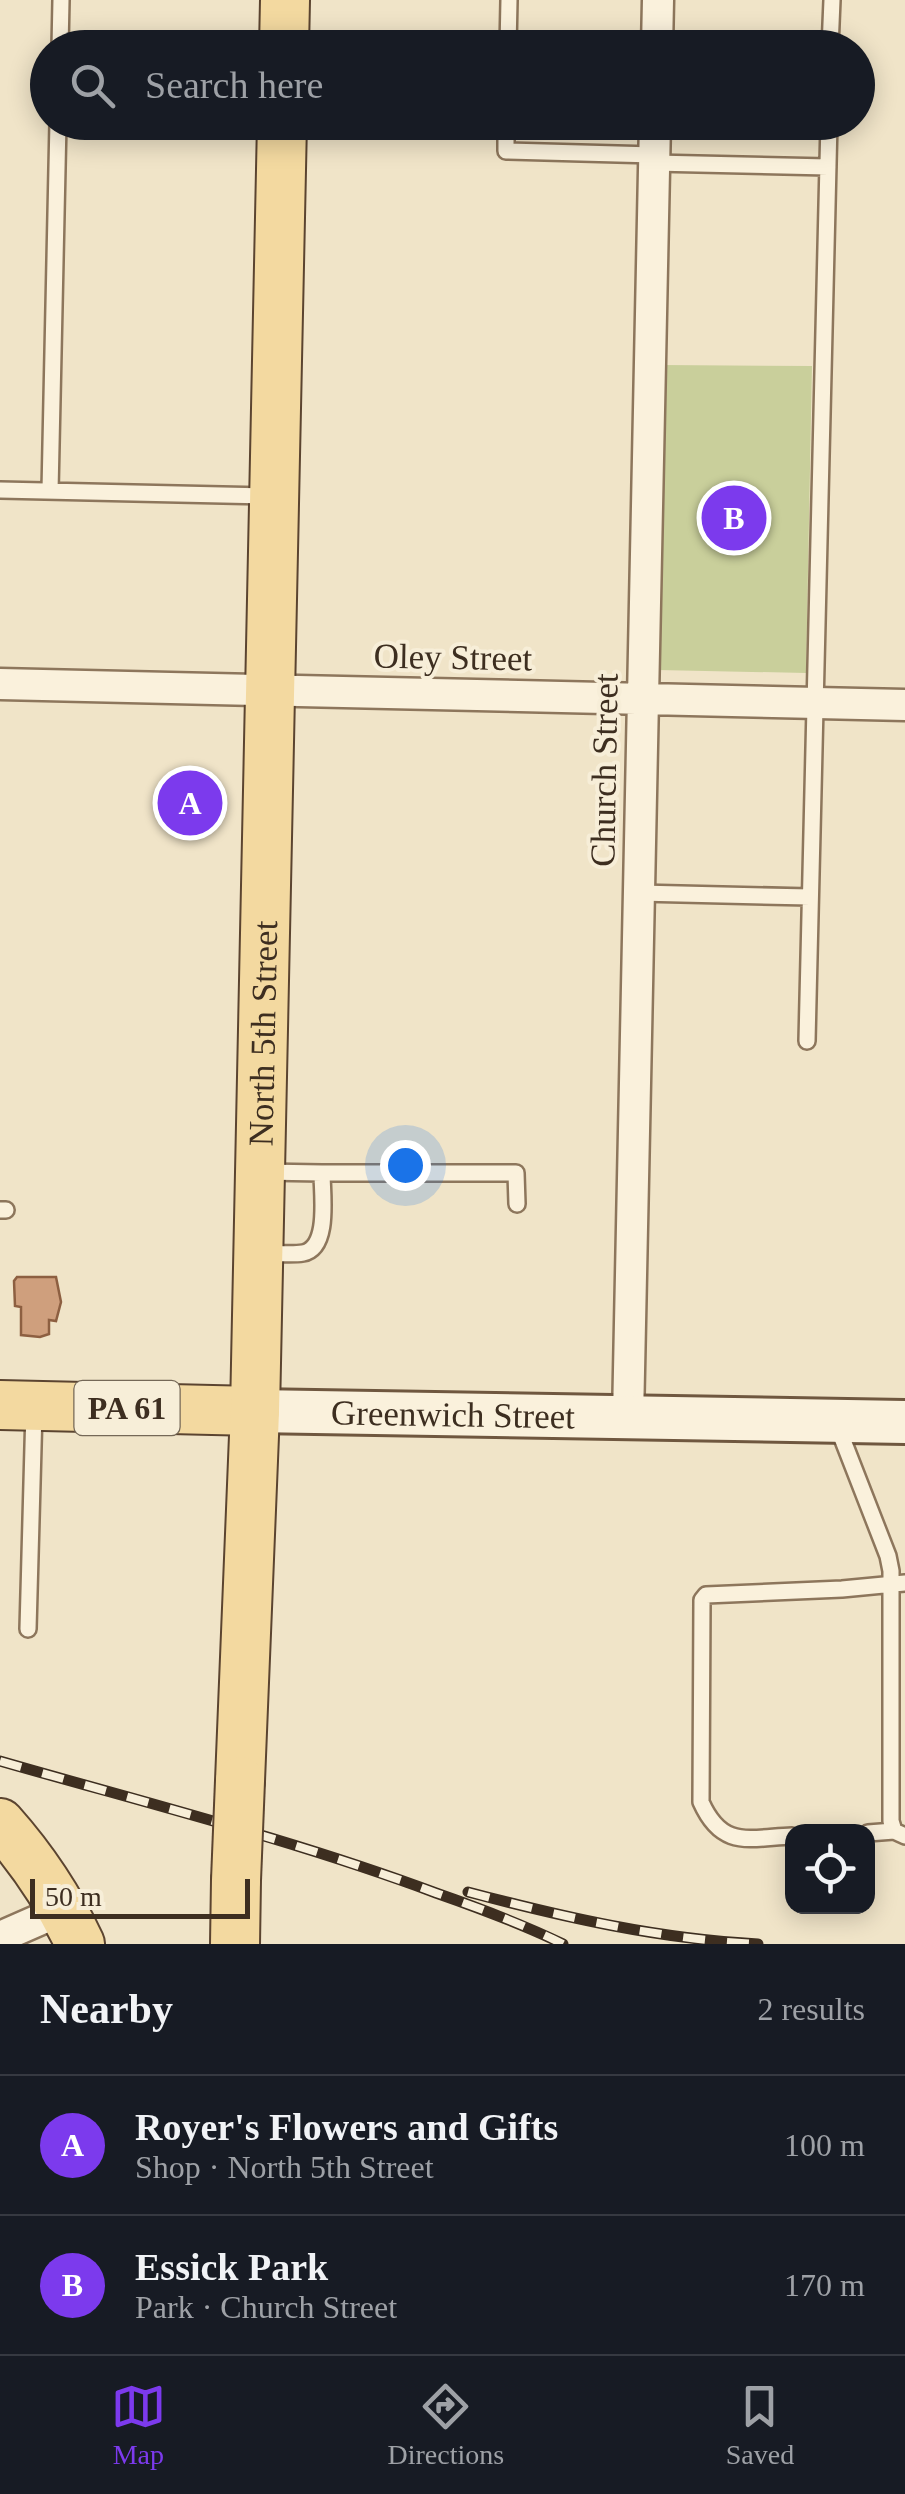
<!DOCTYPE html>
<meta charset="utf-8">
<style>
body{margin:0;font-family:Georgia,serif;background:#242831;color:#f1f3f6}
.controls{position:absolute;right:30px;bottom:30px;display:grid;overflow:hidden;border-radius:20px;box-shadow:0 5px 25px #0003}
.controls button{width:90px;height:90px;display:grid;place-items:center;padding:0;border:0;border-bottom:2px solid #363941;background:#171b24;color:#f1f3f6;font:50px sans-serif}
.scale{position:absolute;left:30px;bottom:25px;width:220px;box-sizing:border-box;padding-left:10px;border:5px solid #3d2e20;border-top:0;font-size:28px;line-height:35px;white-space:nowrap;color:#3d2e20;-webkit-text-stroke:8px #f7eed8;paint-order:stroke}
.you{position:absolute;left:405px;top:1165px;width:35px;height:35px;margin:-25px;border:8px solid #fff;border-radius:50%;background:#1a73e8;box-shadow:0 0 0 15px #1a73e833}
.badge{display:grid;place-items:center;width:65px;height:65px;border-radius:50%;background:#7c3aed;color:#fff;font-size:32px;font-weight:700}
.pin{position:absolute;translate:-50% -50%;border:5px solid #fff;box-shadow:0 2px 10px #0006}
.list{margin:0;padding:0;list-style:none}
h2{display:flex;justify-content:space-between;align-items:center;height:130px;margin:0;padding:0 40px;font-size:42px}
h2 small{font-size:32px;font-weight:400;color:#9ea1a6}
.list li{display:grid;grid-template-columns:65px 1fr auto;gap:30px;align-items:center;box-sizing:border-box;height:140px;padding:0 40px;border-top:2px solid #363941}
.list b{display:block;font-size:38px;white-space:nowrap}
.list p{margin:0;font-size:32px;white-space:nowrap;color:#9ea1a6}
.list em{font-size:32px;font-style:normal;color:#9ea1a6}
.icon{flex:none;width:55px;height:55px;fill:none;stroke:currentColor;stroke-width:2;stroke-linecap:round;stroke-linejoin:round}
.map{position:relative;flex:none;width:905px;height:1944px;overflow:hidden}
.search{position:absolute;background:#171b24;box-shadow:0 5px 25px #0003;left:30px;right:30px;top:30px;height:110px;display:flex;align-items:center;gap:25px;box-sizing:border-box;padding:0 35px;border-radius:55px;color:#9ea1a6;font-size:38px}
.sheet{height:410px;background:#171b24}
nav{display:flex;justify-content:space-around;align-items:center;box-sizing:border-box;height:140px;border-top:2px solid #363941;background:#171b24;font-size:28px;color:#9ea1a6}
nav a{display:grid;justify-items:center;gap:5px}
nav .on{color:#7c3aed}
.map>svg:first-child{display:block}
</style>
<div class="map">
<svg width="905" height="1944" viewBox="0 0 905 1944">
<rect width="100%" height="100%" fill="#f0e4c8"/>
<path fill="#c9cf9b" d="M 662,365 L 812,366 L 806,673 L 658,670 Z"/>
<path fill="#cf9f7d" stroke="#8d5f41" stroke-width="2.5" d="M 17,1277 L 56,1277 L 61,1302 L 56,1321 L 49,1320 L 49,1334 L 40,1337 L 21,1335 L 21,1307 L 15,1306 L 14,1281 Z"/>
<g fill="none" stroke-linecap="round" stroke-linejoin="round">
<g stroke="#8d765c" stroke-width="20">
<path id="lane" d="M 60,48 L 61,0
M 508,48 L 509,0
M 830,48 L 832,0
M 506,122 L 506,151 L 654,155
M 654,163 L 828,167
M 0,490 L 270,496
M 50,491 L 58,122
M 639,893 L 810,897
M 807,1041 L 829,122
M 264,1172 L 322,1173
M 0,1210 L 6,1210
M 262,1253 C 275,1253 291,1255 303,1253 C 330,1248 322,1194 322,1173 L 516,1173 L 517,1204
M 837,1425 L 888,1556 L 891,1571 L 891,1821 L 894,1831
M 28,1629 L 34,1410
M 868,1833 L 894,1831 L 905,1836
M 792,1836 C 748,1838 722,1849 701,1802 L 702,1600 L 706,1595 L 842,1589 L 905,1583"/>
</g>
<g stroke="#8d765c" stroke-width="35">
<path id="street" d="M 657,48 L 658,0
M 0,684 L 905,705
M 628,1419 L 655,122
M 0,1937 L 64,1909"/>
</g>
<g stroke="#6f573f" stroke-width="48">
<g id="secondary">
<path id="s1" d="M 255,1411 L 905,1422"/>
</g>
</g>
<g stroke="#5b4430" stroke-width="52">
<g id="primary">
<path d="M 284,48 L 285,0"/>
<path d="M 0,1405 L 255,1411"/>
<path id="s2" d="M 240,1781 L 255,1411 L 282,122"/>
<path d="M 0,1823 C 33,1860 59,1899 80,1944"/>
<path d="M 235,1944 L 236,1880"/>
</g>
</g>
<use href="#lane" stroke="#faf1dc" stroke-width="15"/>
<use href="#street" stroke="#faf1dc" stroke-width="30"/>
<use href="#secondary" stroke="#faf1dc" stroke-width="42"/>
<use href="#primary" stroke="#f3d9a0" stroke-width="48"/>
<g stroke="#3d2e20" stroke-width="11">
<path id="rail" d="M 0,1761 C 146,1803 294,1840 436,1893 C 479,1908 522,1924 563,1944
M 468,1892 C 563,1917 659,1939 758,1944"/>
</g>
<use href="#rail" stroke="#f7eed8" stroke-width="8" stroke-dasharray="22" stroke-linecap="butt"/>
<g stroke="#5b4430" stroke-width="52" stroke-linecap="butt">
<path id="primary-bridge" d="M 236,1880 L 240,1781"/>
</g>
<use href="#primary-bridge" stroke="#f3d9a0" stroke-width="48"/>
</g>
<g text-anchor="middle" stroke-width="8" stroke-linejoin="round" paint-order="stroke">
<rect fill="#f7eed8" stroke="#756857" stroke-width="2.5" x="74.5" y="1381" width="105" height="54" rx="8"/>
<g font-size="32" font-weight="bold" fill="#3d2e20">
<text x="127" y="1419">PA 61</text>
</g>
<g font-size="35" fill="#3d2e20" stroke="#f7eed8">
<text transform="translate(453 657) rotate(1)" y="12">Oley Street</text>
<text transform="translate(604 770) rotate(-89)" y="12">Church Street</text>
<text dy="12" stroke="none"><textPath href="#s2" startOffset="748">North 5th Street</textPath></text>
<text dy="12" stroke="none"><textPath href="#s1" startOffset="198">Greenwich Street</textPath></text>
</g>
</g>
</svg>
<div class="controls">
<button><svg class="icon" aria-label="locate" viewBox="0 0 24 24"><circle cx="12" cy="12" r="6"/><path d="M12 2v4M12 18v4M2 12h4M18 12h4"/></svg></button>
</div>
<div class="scale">50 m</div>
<div class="you"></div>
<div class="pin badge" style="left:190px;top:803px">A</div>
<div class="pin badge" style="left:734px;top:518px">B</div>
<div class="search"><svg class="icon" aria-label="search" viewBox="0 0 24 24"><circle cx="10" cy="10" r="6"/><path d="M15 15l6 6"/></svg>Search here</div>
</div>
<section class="sheet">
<h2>Nearby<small>2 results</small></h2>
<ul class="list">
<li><span class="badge">A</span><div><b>Royer's Flowers and Gifts</b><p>Shop · North 5th Street</p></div><em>100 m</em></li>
<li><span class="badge">B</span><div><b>Essick Park</b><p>Park · Church Street</p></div><em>170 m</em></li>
</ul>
</section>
<nav>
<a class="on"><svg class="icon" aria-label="map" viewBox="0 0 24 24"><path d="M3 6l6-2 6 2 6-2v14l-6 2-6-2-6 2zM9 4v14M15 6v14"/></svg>Map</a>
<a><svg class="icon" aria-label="directions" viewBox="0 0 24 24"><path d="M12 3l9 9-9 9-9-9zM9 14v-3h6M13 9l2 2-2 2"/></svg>Directions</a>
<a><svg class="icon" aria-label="saved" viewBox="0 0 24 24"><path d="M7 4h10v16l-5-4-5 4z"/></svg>Saved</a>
</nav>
